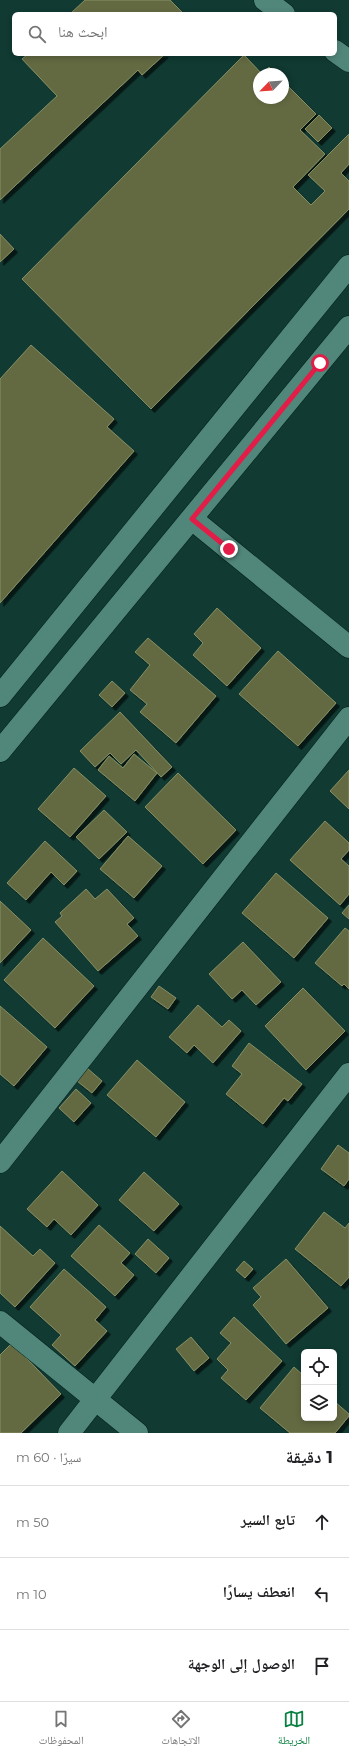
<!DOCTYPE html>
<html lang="ar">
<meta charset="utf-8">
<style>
body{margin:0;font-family:Montserrat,"Noto Naskh Arabic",sans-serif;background:#f2f2f2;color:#202124;direction:rtl}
.controls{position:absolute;right:12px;bottom:12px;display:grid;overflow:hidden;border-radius:6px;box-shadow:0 2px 6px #0003}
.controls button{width:36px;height:36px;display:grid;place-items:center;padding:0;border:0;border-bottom:1px solid #e0e0e0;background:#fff;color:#202124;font:20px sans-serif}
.compass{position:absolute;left:253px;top:68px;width:36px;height:36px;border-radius:50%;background:#fff;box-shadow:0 2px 6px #0003;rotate:245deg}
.stop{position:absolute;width:12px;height:12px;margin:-9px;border:3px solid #e11d48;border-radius:50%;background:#fff}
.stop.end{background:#e11d48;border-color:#fff;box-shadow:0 1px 4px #0008}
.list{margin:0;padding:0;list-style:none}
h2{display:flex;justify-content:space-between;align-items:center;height:52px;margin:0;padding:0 16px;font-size:17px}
h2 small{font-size:13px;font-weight:400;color:#757577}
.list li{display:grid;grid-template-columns:26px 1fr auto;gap:12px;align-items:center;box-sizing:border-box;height:72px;padding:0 16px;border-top:1px solid #e0e0e0}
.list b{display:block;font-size:15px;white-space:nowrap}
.list em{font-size:13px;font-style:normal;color:#757577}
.icon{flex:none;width:22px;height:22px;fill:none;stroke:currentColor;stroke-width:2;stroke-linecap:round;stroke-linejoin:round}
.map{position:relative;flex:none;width:349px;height:1433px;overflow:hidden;direction:ltr}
.search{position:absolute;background:#fff;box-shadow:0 2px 6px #0003;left:12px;right:12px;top:12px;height:44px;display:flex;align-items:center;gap:10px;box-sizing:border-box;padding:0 14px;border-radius:6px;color:#757577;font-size:15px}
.sheet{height:268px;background:#fff}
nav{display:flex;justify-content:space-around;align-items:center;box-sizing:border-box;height:56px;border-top:1px solid #e0e0e0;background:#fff;font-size:11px;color:#757577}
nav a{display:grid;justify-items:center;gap:2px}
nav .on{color:#0b8043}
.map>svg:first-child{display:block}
</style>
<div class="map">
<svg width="349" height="1433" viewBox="0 0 349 1433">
<defs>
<filter id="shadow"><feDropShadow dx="3.5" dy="3.5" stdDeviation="0" flood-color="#0009"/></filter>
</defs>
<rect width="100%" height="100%" fill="#103a32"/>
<path fill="#636b42" stroke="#878f64" filter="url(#shadow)" d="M 85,0 L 170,0 L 184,14 L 70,14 Z
M 28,54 L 165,54 L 142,75 L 138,70 L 0,200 L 0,149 L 57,96 L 22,59 Z
M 244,55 L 262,74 L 269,67 L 276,74 L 259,74 L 259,98 L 283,98 L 283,81 L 316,114 L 300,130 L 325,154 L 293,187 L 311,205 L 325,191 L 308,175 L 349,134 L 349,164 L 341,173 L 349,181 L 349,209 L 151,409 L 22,279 Z
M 319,115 L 332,128 L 318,142 L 305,129 Z
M 0,234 L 14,249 L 0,262 Z
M 31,345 L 114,419 L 107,427 L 134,451 L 0,603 L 0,379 Z
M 217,608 L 261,648 L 227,686 L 193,655 L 203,643 L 194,634 Z
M 148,638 L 216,696 L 176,743 L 140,712 L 147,704 L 130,690 L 150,665 L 135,652 Z
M 278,651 L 336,703 L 298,746 L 239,694 Z
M 112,681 L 125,693 L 112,707 L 99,695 Z
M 120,712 L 172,767 L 161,777 L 136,750 L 121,764 L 110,753 L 95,767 L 80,751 Z
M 134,754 L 157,773 L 135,801 L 98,770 L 109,756 L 123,768 Z
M 74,768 L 106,796 L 70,837 L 38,809 Z
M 349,770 L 349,809 L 330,791 Z
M 178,773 L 236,830 L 203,864 L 145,807 Z
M 104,810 L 127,832 L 99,859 L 76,837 Z
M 325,821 L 349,843 L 349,850 L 341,859 L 349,866 L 349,894 L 340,905 L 290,860 Z
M 128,836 L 162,866 L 134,898 L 100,869 Z
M 45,841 L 77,871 L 64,885 L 51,872 L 26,900 L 7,883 Z
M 276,873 L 328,918 L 294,958 L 242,913 Z
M 86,889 L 95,899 L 107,889 L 134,918 L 127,924 L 138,936 L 98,971 L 55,922 L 62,916 L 60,913 Z
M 0,901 L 31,930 L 0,963 Z
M 349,905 L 349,919 L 342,913 Z
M 345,928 L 349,931 L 349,989 L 344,984 L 342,986 L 315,963 Z
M 43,938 L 94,986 L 55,1028 L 4,980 Z
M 243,942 L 281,982 L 256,1005 L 242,990 L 232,999 L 209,974 Z
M 159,986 L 176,998 L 168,1009 L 151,997 Z
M 303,988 L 345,1031 L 306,1070 L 265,1026 Z
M 198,1005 L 222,1027 L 229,1020 L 241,1031 L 213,1063 L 194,1045 L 187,1053 L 169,1037 Z
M 0,1006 L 47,1047 L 14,1086 L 0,1074 Z
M 249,1043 L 302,1084 L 288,1101 L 284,1098 L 263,1124 L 226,1094 L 242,1074 L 232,1066 Z
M 137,1060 L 185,1102 L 156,1137 L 107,1095 Z
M 87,1068 L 102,1081 L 92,1093 L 77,1081 Z
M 76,1089 L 91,1103 L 74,1122 L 59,1108 Z
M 338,1145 L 349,1153 L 349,1179 L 344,1186 L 321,1169 Z
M 62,1171 L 98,1205 L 71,1235 L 54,1219 L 47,1227 L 27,1209 Z
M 144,1172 L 179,1204 L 154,1231 L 119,1200 Z
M 324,1212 L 345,1228 L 349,1223 L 349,1277 L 341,1286 L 295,1249 Z
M 99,1225 L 130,1253 L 121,1263 L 134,1275 L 115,1296 L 71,1256 Z
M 0,1226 L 33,1256 L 40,1249 L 55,1263 L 15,1307 L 0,1293 Z
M 148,1239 L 169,1258 L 156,1273 L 135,1254 Z
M 286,1259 L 328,1308 L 286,1344 L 253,1305 L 261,1297 L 253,1288 Z
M 244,1261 L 253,1269 L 245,1278 L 236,1270 Z
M 64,1269 L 106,1307 L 95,1320 L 107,1331 L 75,1366 L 52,1345 L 61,1335 L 30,1307 Z
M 234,1317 L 282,1361 L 246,1400 L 221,1378 L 228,1370 L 217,1359 L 231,1343 L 220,1333 Z
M 191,1337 L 209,1358 L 194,1371 L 176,1349 Z
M 12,1343 L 61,1394 L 21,1433 L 0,1433 L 0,1355 Z
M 294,1367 L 304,1376 L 304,1418 L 334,1418 L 334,1401 L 349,1414 L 349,1416 L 335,1433 L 290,1433 L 260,1408 Z"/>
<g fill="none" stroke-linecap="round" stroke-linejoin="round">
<g stroke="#03201a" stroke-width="23">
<path id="street" d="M 265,0 L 284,14
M 335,51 L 349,61
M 192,519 L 349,647
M 0,696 L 349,266
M 0,751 L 349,327
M 0,1162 L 349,718
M 0,1322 L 137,1433
M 69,1433 L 349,1074"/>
</g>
<use href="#street" stroke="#51867a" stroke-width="22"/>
</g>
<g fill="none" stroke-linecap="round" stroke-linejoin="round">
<path stroke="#e11d48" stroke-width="5" d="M 229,549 L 192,519 L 320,363"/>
</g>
</svg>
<div class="controls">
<button><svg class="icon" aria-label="locate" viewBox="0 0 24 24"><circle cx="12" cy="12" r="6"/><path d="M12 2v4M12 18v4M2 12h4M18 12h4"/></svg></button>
<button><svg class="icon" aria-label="layers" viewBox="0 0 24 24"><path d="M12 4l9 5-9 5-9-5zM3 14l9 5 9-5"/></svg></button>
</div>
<svg class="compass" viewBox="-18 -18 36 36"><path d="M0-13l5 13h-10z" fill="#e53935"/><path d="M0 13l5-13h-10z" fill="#757577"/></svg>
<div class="stop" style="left:320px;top:363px"></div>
<div class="stop end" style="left:229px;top:549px"></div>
<div class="search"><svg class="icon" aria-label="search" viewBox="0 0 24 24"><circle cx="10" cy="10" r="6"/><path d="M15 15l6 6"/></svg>ابحث هنا</div>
</div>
<section class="sheet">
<h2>1 دقيقة<small>سيرًا · 60 m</small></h2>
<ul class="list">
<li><svg class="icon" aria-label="ahead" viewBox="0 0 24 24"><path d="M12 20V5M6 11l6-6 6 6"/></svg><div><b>تابع السير</b></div><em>50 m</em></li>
<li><svg class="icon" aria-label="left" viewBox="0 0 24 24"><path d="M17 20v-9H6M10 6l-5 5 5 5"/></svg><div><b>انعطف يسارًا</b></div><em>10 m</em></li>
<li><svg class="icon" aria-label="arrive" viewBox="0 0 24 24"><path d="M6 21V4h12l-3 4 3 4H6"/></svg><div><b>الوصول إلى الوجهة</b></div></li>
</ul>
</section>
<nav>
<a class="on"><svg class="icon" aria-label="map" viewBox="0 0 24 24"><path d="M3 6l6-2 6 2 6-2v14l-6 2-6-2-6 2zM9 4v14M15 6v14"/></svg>الخريطة</a>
<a><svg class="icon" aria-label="directions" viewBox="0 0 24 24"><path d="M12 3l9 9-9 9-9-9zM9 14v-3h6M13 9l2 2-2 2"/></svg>الاتجاهات</a>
<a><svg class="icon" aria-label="saved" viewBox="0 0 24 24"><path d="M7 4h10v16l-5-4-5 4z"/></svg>المحفوظات</a>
</nav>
